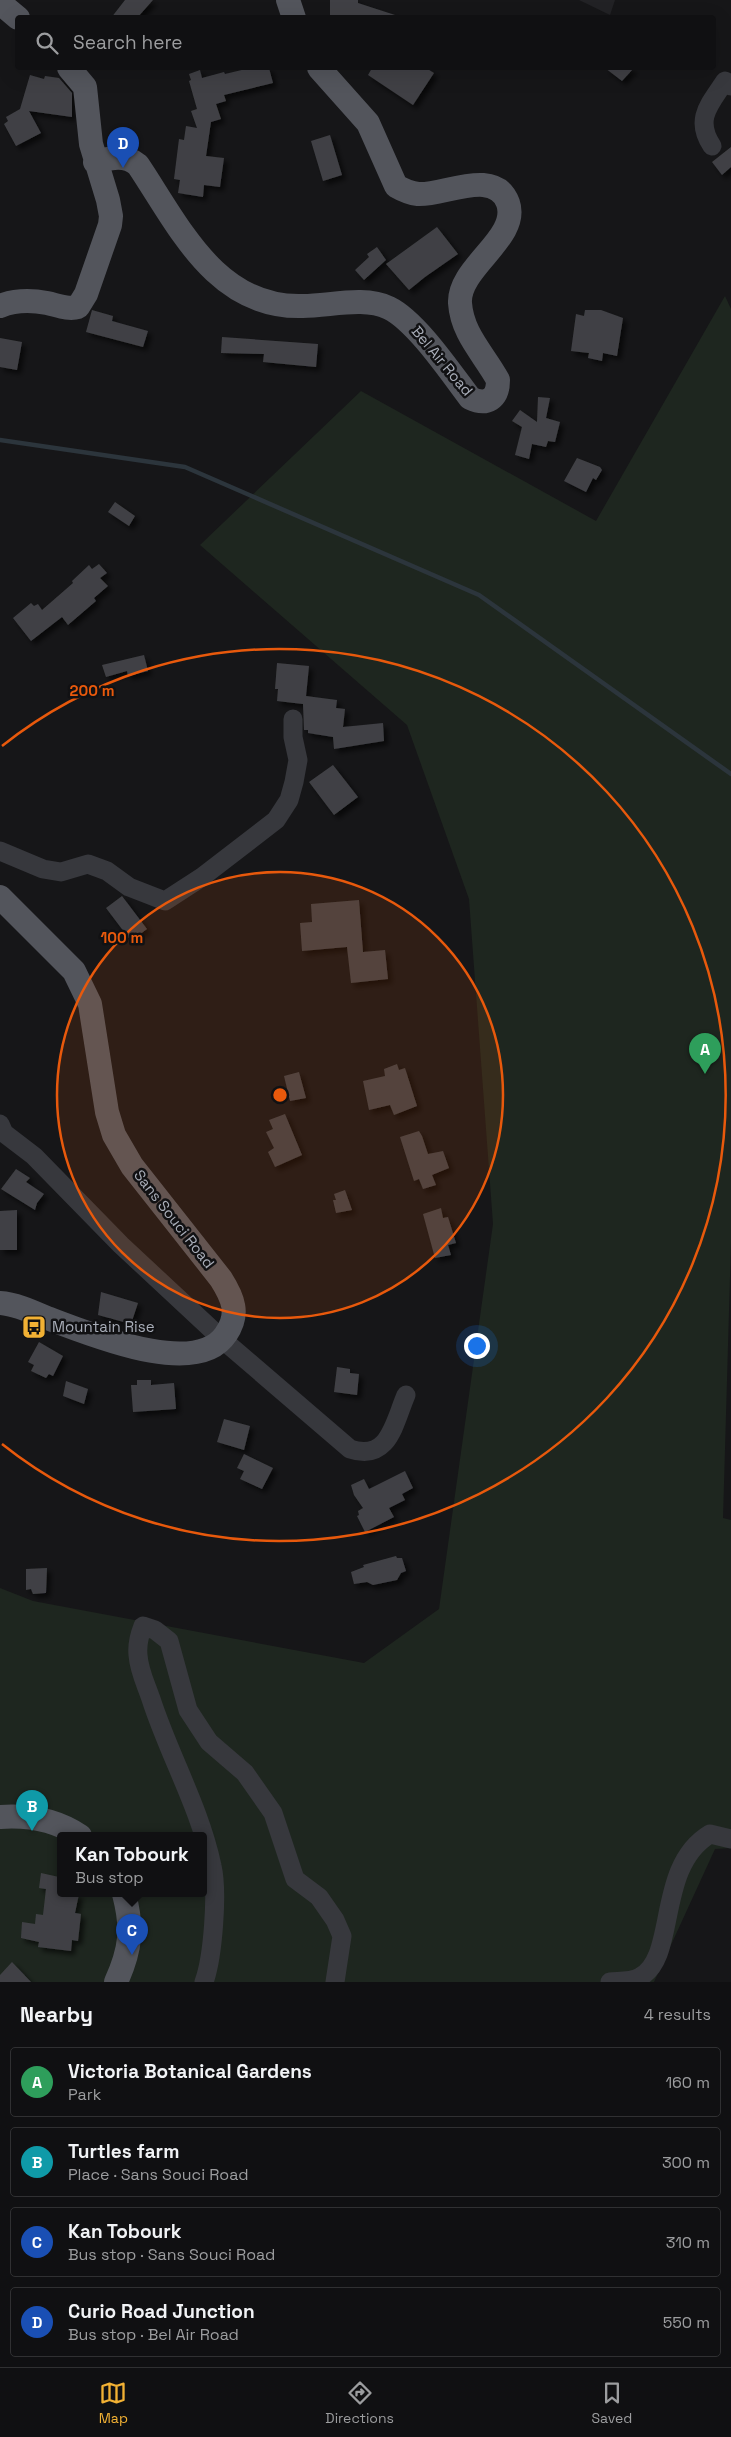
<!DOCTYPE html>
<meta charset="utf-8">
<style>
body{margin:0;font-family:"Space Grotesk",sans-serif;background:#19191b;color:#f1f3f6}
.you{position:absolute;left:476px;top:1345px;width:18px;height:18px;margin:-12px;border:4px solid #fff;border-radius:50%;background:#1a73e8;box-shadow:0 0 0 8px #1a73e833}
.badge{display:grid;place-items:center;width:32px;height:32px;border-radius:50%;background:#f2b134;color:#fff;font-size:16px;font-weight:700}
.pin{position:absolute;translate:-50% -41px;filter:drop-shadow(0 1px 2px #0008)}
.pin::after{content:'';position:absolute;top:26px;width:18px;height:15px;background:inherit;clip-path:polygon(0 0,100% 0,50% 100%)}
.popup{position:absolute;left:57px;top:1832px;width:150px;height:65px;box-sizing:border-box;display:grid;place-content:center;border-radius:5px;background:#101012;filter:drop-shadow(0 1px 4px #0005);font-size:16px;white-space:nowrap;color:#9c9d9f}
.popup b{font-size:19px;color:#f1f3f6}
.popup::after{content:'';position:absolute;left:50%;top:100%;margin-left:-10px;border:10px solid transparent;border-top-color:#101012}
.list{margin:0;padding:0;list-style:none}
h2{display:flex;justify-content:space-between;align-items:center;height:65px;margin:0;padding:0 20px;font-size:21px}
h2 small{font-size:16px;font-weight:400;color:#9c9d9f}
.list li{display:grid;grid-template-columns:32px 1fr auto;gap:15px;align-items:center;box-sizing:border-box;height:70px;margin:0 10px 10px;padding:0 10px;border:1px solid #303032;border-radius:5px}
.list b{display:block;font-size:19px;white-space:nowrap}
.list p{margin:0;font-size:16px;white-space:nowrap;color:#9c9d9f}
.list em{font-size:16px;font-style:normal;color:#9c9d9f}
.icon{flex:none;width:28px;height:28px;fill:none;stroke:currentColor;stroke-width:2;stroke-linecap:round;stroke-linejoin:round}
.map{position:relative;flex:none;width:731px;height:1982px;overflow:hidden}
.search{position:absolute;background:#101012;box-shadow:0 5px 20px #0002;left:15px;right:15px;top:15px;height:55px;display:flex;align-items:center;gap:12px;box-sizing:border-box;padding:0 18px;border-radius:5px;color:#9c9d9f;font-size:19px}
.sheet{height:385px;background:#101012}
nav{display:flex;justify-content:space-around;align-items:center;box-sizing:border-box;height:70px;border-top:1px solid #303032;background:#101012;font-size:14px;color:#9c9d9f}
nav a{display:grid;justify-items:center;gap:2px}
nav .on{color:#f2b134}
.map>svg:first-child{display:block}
</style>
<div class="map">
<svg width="731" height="1982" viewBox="0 0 731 1982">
<defs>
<filter id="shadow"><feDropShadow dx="4" dy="4" stdDeviation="2.5" flood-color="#0009"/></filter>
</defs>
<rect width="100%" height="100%" fill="#161618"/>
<path fill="#222225" d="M 579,0 L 615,0 L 610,15 Z"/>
<path fill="#1e261f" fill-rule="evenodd" d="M 725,296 L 731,309 L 731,1242 L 723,1518 L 731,1520 L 731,1848 L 715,1849 L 654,1982 L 0,1982 L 0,1588 L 33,1601 L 364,1663 L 439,1609 L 493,1224 L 469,899 L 407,725 L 200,545 L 361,391 L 596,521 ZM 61,1836 L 203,1836 L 203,1894 L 61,1894 Z"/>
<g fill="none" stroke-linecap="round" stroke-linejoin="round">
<path stroke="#2c353c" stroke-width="4.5" d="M 0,440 L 185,467 L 479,595 L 731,774"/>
</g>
<path fill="#404145" filter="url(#shadow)" d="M 125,0 L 153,0 L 137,18 L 111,18 Z
M 330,0 L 358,0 L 358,3 L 395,15 L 395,18 L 330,18 Z
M 250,68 L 269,68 L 273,83 L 224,95 L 226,101 L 216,104 L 221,119 L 211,122 L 206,156 L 224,158 L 220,187 L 204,185 L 203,197 L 178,193 L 180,180 L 174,179 L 179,139 L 184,140 L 186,126 L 197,128 L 191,111 L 197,109 L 189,81 L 191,80 L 189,74 L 200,70 L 202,78 L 224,72 L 225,74 Z
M 372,68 L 426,68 L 434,73 L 413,105 L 368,75 Z
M 605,68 L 634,68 L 622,81 Z
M 30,75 L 44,79 L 45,76 L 59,78 L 72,93 L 72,117 L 29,111 L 41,133 L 16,146 L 4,124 L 8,121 L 6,117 L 20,109 Z
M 330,135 L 342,175 L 323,181 L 311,141 Z
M 731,147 L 731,167 L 722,175 L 712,162 Z
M 437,227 L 458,254 L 425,277 L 409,290 L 386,264 Z
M 377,247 L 386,260 L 364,280 L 355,270 L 369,257 L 367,254 Z
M 92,310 L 113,316 L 112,321 L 148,331 L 143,347 L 86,332 Z
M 585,310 L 601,310 L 623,318 L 617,356 L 603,353 L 602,361 L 588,358 L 589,353 L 571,351 L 576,314 L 584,316 Z
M 222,337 L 318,344 L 316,367 L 263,362 L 264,354 L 221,353 Z
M 0,338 L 22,342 L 17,370 L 0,367 Z
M 538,397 L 550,398 L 546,418 L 560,422 L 555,442 L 548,441 L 546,447 L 532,444 L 529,459 L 515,455 L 522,427 L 512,421 L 520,410 L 537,422 Z
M 577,458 L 600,467 L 602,470 L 596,480 L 593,478 L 586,492 L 564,481 Z
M 115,502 L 135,516 L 129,526 L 108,512 Z
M 99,564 L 107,573 L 100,578 L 108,586 L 94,598 L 96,601 L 68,625 L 62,617 L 31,641 L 13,618 L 31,603 L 34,606 L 38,604 L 42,610 L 73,583 L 72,581 L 89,565 L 92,569 Z
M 144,655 L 148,671 L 128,676 L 127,671 L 106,677 L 102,665 Z
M 277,663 L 309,666 L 306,696 L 337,700 L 336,708 L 345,709 L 343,727 L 383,723 L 384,741 L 334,749 L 333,737 L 308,733 L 308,730 L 304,730 L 303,704 L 277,701 L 278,689 L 275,689 Z
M 333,765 L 358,797 L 334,815 L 309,782 Z
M 122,896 L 147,929 L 131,941 L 106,908 Z
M 359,900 L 363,952 L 385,950 L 388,979 L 351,983 L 347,947 L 302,951 L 300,923 L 312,922 L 311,904 Z
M 397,1064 L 399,1070 L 405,1068 L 417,1106 L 394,1115 L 390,1105 L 369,1110 L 363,1081 L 385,1076 L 384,1069 Z
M 299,1072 L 306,1098 L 290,1101 L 284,1076 Z
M 285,1114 L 302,1155 L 275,1167 L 268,1152 L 274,1148 L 266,1132 L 273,1129 L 269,1120 Z
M 419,1131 L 422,1136 L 428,1154 L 443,1151 L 449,1168 L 432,1175 L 436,1185 L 423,1189 L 419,1179 L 414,1181 L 400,1137 Z
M 16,1169 L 30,1178 L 26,1182 L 44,1194 L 37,1203 L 35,1210 L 1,1189 Z
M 345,1190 L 352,1210 L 336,1213 L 333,1200 L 336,1200 L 334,1194 Z
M 441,1208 L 443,1218 L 448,1217 L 456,1243 L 448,1245 L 451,1255 L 435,1258 L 423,1214 Z
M 17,1210 L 17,1250 L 0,1250 L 0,1211 Z
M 101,1292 L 138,1303 L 131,1324 L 98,1315 Z
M 39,1342 L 63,1356 L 53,1376 L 49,1374 L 46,1378 L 31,1371 L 34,1365 L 28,1362 Z
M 337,1367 L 350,1369 L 350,1373 L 359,1374 L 357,1395 L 334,1392 Z
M 137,1380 L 151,1380 L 151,1385 L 174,1383 L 176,1409 L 133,1412 L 131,1385 L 137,1385 Z
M 66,1381 L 88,1389 L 84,1404 L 63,1396 Z
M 224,1419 L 250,1426 L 244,1450 L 217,1442 Z
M 244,1454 L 273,1468 L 262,1489 L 240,1479 L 244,1471 L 237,1468 Z
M 405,1471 L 413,1488 L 402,1494 L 405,1500 L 389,1508 L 394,1517 L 365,1532 L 357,1516 L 359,1515 L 358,1511 L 363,1508 L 354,1495 L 351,1485 L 364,1479 L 369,1489 Z
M 396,1556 L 397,1558 L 402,1558 L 406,1571 L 401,1573 L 397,1580 L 373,1585 L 367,1582 L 354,1584 L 351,1572 L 364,1567 L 363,1565 Z
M 47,1568 L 46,1593 L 33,1594 L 31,1589 L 26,1590 L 26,1569 Z
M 41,1873 L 59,1877 L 58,1891 L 61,1891 L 61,1894 L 79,1894 L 75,1913 L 81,1914 L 78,1941 L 72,1940 L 71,1951 L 38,1947 L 39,1942 L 21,1938 L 22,1922 L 35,1924 L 36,1914 L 43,1915 L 46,1889 L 39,1888 Z
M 12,1962 L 31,1982 L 0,1982 L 0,1975 Z"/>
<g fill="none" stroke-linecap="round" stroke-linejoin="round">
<path stroke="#37383d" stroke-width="19" d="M 712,146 C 694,119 710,104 725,81 L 731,86
M 0,851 L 43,869 L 61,872 L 88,864 L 107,871 L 129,887 L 165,901 L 202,877 L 276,820 L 289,800 L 294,782 L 298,760 L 293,737 L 293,719
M 0,1124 L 4,1133 L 34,1156 L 121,1245 L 223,1340 L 350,1449 C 389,1462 394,1423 406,1395
M 204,1982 C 213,1957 218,1892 212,1866 C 200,1808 169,1755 151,1699 C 146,1684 139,1671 138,1655 C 137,1645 139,1636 143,1626 L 155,1630 L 169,1641 L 188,1710 L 209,1742 L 245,1773 L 273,1813 L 295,1879 L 319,1897 L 335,1920 L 342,1936 L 335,1982
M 610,1982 C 619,1981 631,1982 640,1977 C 678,1957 655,1867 710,1834 L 731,1839"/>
<path stroke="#53555c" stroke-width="24" d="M 288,0 L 294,18
M 0,3 L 18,18
M 95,162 C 111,158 125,154 138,165 C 179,226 216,309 303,306 C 330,306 364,296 389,308 C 416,321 451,373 470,398 C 487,406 498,399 498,380 C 484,354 462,334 460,303 C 458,267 520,238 508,203 C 495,167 443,196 418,194 C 409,193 403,190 396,186 L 368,123 L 319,68
M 0,306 C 15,300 31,300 47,303 C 57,305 68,310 78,307 L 86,294 L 110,225 L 111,216 L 108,200 L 91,144 L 85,87 L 69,68
M 0,897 L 74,971 L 90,1004 L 107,1112 L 114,1135 L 132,1166 L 221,1279 C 233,1298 240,1314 226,1334 C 196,1380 86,1332 47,1318 C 33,1312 16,1304 0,1303
M 0,1817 C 28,1815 56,1820 80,1836
M 116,1982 C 131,1949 133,1928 124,1894"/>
</g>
<circle cx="280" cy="1095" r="223" fill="#e8590c" fill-opacity=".12"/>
<g fill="none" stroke="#e8590c" stroke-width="2.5">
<circle cx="280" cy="1095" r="223"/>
<path d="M2 746A446 446 0 1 1 2 1444"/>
</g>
<defs>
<g id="bus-square" transform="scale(1.25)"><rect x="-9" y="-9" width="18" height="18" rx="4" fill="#f2b134" stroke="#111113"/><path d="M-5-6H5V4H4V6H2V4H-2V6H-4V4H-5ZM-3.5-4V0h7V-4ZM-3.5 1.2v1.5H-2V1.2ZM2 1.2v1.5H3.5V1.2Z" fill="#111"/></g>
</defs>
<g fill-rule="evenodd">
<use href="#bus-square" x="34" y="1327"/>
</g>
<g text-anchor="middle" stroke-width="5" stroke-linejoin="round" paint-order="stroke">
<g font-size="15" fill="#a8adb8" stroke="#111113">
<text transform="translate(442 361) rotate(50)" y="5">Bel Air Road</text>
<text transform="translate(174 1219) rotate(52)" y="5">Sans Souci Road</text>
</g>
<g font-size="15" fill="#a8adb8" stroke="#111113" text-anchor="start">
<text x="52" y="1332">Mountain Rise</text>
</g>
</g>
<circle cx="280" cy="1095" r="8" fill="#e8590c" stroke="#111113" stroke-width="2.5"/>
<g font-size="15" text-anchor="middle" font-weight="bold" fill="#e8590c" stroke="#111113" stroke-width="5" stroke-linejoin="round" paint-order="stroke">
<text x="92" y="696">200 m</text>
<text x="122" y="943">100 m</text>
</g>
</svg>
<div class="you"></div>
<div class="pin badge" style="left:705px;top:1074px;background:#2e9e5b">A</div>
<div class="pin badge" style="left:32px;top:1831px;background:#0f9aa8">B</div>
<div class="pin badge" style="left:132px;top:1955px;background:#1a4fb4">C</div>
<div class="popup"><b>Kan Tobourk</b>Bus stop</div>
<div class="pin badge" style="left:123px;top:168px;background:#1a4fb4">D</div>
<div class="search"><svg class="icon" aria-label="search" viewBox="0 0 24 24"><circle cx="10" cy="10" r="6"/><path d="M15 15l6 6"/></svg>Search here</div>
</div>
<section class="sheet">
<h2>Nearby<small>4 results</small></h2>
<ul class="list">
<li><span class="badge" style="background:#2e9e5b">A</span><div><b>Victoria Botanical Gardens</b><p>Park</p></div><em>160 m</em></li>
<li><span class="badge" style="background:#0f9aa8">B</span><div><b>Turtles farm</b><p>Place · Sans Souci Road</p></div><em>300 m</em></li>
<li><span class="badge" style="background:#1a4fb4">C</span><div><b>Kan Tobourk</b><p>Bus stop · Sans Souci Road</p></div><em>310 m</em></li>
<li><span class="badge" style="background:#1a4fb4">D</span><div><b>Curio Road Junction</b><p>Bus stop · Bel Air Road</p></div><em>550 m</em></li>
</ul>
</section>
<nav>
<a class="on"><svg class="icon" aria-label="map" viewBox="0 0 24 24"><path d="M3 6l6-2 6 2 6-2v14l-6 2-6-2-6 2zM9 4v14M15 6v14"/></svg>Map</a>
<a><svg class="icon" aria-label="directions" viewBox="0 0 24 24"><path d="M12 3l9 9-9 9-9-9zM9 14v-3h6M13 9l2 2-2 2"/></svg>Directions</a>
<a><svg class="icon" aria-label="saved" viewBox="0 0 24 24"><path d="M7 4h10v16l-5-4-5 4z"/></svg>Saved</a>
</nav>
